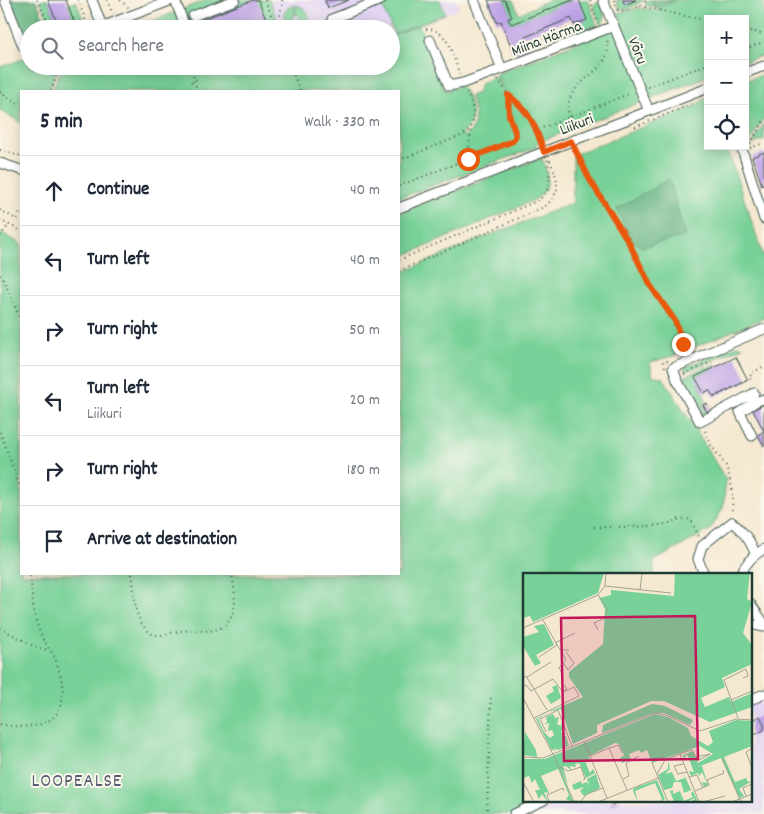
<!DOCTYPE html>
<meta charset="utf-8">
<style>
body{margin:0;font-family:Dekko,sans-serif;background:#f2f2f3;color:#1f2937}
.controls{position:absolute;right:15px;top:15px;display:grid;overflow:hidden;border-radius:0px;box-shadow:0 2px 12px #0003}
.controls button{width:45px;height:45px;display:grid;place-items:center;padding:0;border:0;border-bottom:1px solid #e0e1e3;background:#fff;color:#1f2937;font:25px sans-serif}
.stop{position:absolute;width:15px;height:15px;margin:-11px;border:4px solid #ea580c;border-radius:50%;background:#fff}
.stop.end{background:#ea580c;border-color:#fff;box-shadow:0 1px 5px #0008}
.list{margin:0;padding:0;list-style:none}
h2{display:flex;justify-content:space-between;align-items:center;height:65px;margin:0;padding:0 20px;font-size:21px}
h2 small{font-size:16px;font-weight:400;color:#747a83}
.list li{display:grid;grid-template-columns:32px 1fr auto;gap:15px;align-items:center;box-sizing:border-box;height:70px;padding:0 20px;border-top:1px solid #e0e1e3}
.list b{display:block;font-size:19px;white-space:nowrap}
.list p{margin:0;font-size:16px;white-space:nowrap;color:#747a83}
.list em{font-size:16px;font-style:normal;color:#747a83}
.icon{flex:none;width:28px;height:28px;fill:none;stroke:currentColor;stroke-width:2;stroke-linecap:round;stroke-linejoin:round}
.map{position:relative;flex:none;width:764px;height:814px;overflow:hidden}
.search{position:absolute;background:#fff;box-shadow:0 2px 12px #0003;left:20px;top:20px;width:380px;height:55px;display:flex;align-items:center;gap:12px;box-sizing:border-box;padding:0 18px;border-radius:28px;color:#747a83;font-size:19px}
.panel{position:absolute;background:#fff;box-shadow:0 2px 12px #0003;left:20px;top:90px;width:380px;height:485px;border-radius:0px}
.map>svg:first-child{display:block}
</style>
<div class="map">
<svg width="764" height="814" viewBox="0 0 764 814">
<rect width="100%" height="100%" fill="#fbf7ec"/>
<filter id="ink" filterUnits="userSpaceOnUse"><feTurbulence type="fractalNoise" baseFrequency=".02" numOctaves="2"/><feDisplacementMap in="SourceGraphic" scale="10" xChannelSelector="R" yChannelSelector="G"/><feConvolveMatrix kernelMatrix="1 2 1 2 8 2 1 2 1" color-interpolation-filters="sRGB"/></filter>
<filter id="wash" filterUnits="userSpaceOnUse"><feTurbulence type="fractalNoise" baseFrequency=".0096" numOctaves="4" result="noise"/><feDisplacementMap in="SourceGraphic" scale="20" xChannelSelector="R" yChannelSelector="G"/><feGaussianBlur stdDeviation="1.12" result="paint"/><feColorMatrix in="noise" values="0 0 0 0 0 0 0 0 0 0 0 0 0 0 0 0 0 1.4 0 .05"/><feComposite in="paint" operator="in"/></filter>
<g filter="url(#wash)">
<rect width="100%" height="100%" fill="#f5e8d0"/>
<path fill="#e2d4f3" d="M 269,0 L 456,0 L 459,9 L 391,36 L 391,29 L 281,29 Z
M 750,684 L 764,711 L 764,814 L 520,814 L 524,795 L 524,800 L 750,800 Z"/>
<path fill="#78d198" stroke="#4c8766" d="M 11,0 L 36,0 L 49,29 L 29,29 L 29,47 Z
M 40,0 L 48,0 L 59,27 L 74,21 L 68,5 L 76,1 L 83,19 L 82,23 L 70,29 L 53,29 Z
M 207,0 L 269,0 L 281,29 L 131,29 Z
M 394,0 L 440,0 L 445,14 L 394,34 L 382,5 Z
M 505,0 L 513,0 L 519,14 L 549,0 L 573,0 L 511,24 L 508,18 L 512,17 Z
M 579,0 L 588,0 L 597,25 L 578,32 L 574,25 Z
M 616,0 L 623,0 L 625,4 L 637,0 L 645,0 L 628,9 L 619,9 Z
M 648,0 L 764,0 L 764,55 L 745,62 L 745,19 L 708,19 L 708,76 L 536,143 L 537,147 L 399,198 L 399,91 L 52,91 L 62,66 L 295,66 L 298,72 L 301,70 L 300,66 L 391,66 L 391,36 L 419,25 L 445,91 L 460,86 C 472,98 478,123 462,133 L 464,137 C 480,126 475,112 470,96 L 478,93 C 478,81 486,81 496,77 L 503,94 L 506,96 L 496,74 L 619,26 L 619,12 C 627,12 634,8 640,8 C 648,8 654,12 662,9 L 645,5 Z
M 600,2 C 604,11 607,17 601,26 L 593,5 Z
M 294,5 L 295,15 L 292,18 L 294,21 L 298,21 L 299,18 L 296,15 L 296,5 C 309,8 313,19 304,29 L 288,29 L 284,24 L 284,12 L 290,6 Z
M 29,57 L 29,66 L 58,66 L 49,91 L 21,91 L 21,123 L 0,110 L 0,67 Z
M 764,74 L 764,118 L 748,144 L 745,141 L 745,81 Z
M 708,97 L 708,146 L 726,146 L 764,258 L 764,318 L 673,356 L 650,362 L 653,376 L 663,377 L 726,480 L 723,508 L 710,530 L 654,561 L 654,574 L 524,574 L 524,795 L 520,814 L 0,814 L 0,232 L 21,244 L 21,574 L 399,574 L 399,274 L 478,240 L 573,203 L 573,155 L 693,107 Z
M 764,124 L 764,140 L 752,144 Z
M 542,158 C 548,176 553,188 534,200 L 399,258 L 399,213 Z
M 738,345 L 743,347 L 687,371 L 683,368 Z
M 716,364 L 717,366 L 696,377 L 707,403 L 703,405 L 706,412 L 710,414 L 704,416 L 684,377 L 706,366 L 708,368 Z"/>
<path fill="#62b380" stroke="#40785a" d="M 11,0 L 36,0 L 40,9 L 39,26 L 35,29 L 29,29 L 29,31 L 21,28 Z
M 652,0 L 675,0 C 668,6 662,6 653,6 Z
M 669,179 L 685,236 L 642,247 L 630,239 L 617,209 Z"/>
<g id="blocks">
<path fill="#b99be5" d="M 48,0 L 66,0 L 74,21 L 59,27 Z
M 253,0 L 258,0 L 270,29 L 258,29 L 258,27 L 255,29 L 196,29 L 193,23 Z
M 327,0 L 349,0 L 328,8 L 325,1 Z
M 488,0 L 505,0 L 512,17 L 508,18 L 511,24 L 573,0 L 579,0 L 587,20 L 574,25 L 571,18 L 525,37 L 529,48 L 514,54 L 501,21 L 497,23 Z
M 623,0 L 636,0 L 625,5 Z
M 764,152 L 764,184 L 762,185 L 752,157 Z
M 736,357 L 748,380 L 714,397 L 709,390 L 704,393 L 695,377 Z
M 707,403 L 711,410 L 707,412 L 703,405 Z
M 764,404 L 764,431 L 753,410 Z
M 764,431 L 764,446 L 758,435 Z
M 760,716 L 764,724 L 764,730 L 750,737 L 750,721 Z
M 610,800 L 622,800 L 612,805 Z"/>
</g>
</g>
<g filter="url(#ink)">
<use href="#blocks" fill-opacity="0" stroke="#3f574b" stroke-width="1"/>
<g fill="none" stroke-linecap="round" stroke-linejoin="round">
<g stroke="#3f574b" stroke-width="11">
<path id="minor" d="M 5,0 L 23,46 L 29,50
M 92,0 L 102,26
M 175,0 L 186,29
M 474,0 L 502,69 L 614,26
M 603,0 L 649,111
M 193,16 L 235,0
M 332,19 L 381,0
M 96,29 L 172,0
M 430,40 L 449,86 L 463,83 L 502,69
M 745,73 L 764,66
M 741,146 L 764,219
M 0,163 L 21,170
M 399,208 L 708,88
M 754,393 L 700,422 L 677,380 L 673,368 L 764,329
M 752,436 L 740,412 L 757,401 L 764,399
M 704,574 L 698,559 L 702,546 L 732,522 C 742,531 751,540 755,554
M 741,574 C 746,562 753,555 764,549
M 750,603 L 763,622 L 764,627
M 750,624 L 764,627
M 750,700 L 764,694
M 514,814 L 544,800"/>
</g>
<path stroke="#3f574b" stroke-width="2" stroke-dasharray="1 4" stroke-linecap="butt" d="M 37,0 L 51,29
M 78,0 L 87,24
M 107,0 L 113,14
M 120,0 L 129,8
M 265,0 L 277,29
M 282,0 L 283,3 C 280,12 278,21 284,29
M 590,0 L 598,24
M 614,0 L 618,10 C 628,12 640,8 647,0
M 640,6 L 708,21
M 75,29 L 89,23
M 426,29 C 449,28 453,58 460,75
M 745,30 L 764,34
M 535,48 L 535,42 L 570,28 L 576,32
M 745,49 L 764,42
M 194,66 L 193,79 L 198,91
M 290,66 L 300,91
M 498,79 L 508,95 L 526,110 L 537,130
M 191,82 L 199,78
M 648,87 L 708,64
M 51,91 L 60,66
M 0,92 L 21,106
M 570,117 C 569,114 567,109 568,106 C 572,75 615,73 607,38
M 635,127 L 695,103
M 541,143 L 537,130 L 631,93
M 750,144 L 764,121
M 574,148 L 591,180 L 628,241 L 650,285 L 675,321 L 686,354
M 750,148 L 764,143
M 0,150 L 4,150 L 18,156 L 21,154
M 468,157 L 471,127
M 399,160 L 463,135 C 480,122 473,109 466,91
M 399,186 L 513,141 L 516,135 L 509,115 L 508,95
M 0,210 L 21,222
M 17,219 L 21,211
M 0,220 L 21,231
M 0,236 L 9,225
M 399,260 L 539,200 C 552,188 551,176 547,159
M 399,271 L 544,207 C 563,192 558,179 549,159
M 0,275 L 3,278 L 21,321
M 665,367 L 663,361 L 668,361
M 684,374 L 712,362
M 714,397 L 752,378 L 750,374 L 764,366
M 705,431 L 711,445 L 726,466 L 730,479 L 733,492 L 732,514
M 0,432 L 21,489
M 594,527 C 618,527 642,528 665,524 C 676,522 678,516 691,520 L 699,537
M 132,574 C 136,594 131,615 148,631 C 156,640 171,632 180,631 C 194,629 210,634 222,627 C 225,626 229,621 230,619 C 238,607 234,587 232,574
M 0,628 L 38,648 L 49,650
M 0,724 C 56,735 75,710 55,658 C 51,650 44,643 41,635 C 33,617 32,593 30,574
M 487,814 L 491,695"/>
<use href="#minor" stroke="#fff" stroke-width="9"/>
</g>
</g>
<g fill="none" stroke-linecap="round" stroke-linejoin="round" filter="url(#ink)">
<path stroke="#ea580c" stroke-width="6" d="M 468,159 L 513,141 L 516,135 L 509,115 L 508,95 C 530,111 536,127 544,152 L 571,141 L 590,180 L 628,241 L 650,285 L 675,321 L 683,344"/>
</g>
<g text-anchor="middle" stroke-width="4" stroke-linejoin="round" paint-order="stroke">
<g font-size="16" fill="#1f3d34" stroke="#fbf7ec">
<text transform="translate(546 37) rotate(-21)" y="6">Miina Härma</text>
<text transform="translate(639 50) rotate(68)" y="6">Võru</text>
<text transform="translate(576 123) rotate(-21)" y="6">Liikuri</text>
</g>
<g font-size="19" letter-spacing="1" fill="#555e72" stroke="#fbf7ec">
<text x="77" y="786">LOOPEALSE</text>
</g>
</g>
<g transform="translate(523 573)">
<rect width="229" height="229" fill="#f5e8d0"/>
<path d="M 0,0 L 81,0 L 75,20 L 10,49 L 7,43 L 0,45 ZM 152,0 L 227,0 L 224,26 L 229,29 L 220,60 L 229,72 L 229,91 L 199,105 L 202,114 L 178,125 L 182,134 L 206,124 L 208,129 L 229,120 L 229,134 L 187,149 L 141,128 L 128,128 L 74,152 L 74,160 L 50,171 L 38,136 L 26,139 L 60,124 L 46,104 L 46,99 L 80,71 L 82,36 L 76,25 L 88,22 L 88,17 L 151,23 ZM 21,51 L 31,72 L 13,82 L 18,90 L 12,93 L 0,73 L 0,64 L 16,59 L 11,53 ZM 34,112 L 38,125 L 28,131 L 23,123 L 31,118 L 29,114 ZM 129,131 L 142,133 L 170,147 L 167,152 L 141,140 L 130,140 L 79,160 L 80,152 ZM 24,140 L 15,146 L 21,159 L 27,165 L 31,162 L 29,157 L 25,158 L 26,150 L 21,151 L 24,149 L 23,144 L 30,141 L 32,145 L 36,144 L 34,151 L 38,153 L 38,148 L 40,155 L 38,159 L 43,161 L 40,163 L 43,163 L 46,173 L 35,177 L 31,175 L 33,178 L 28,176 L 13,146 ZM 132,141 L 145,144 L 165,155 L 168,163 L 185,173 L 190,169 L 186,158 L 213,147 L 229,148 L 229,173 L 201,184 L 212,209 L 223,205 L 225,209 L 229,208 L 216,216 L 221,223 L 216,225 L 198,185 L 175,194 L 179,193 L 185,212 L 181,214 L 179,209 L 184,210 L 179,199 L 176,203 L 175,200 L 168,203 L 166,198 L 171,199 L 164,181 L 161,186 L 160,182 L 170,178 L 175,190 L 190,181 L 177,173 L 129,190 L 124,177 L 118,180 L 116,177 L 106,181 L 108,186 L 99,190 L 97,185 L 101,182 L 96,171 L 92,170 L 66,183 L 67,189 L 62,188 L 67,200 L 70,196 L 72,200 L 63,205 L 56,190 L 52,191 L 53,194 L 47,193 L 48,197 L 43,193 L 40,194 L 45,212 L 37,195 L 50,229 L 43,226 L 46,222 L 35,196 L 18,203 L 26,220 L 21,219 L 25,229 L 19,221 L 16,226 L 12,217 L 17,217 L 12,206 L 9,210 L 6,203 L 0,205 L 0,186 L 22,186 ZM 2,159 L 13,177 L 14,184 L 0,182 ZM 145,188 L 147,196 L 142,201 L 149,199 L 153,208 L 162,205 L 161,201 L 168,217 L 161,220 L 158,209 L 151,209 L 149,215 L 141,217 L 135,202 L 145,196 ZM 73,201 L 77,215 L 61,223 L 57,218 L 61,214 L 51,217 L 49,212 L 58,208 L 59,211 L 64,209 L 67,214 L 64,206 ZM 134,207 L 142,226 L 137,229 L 139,226 L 132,210 L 112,218 L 115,229 L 110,218 L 111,215 ZM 150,217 L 150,221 L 157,218 L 161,228 L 170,224 L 168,221 L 170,218 L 175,229 L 167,229 L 172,226 L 172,225 L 163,229 L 151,229 L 147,218 Z" fill="#78d198"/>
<path fill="none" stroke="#9fa492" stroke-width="1" d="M 82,13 L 148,20M 117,17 L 119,0M 20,47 L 37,77 L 46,77M 0,55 L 75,22 L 82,13 L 83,0M 75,57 L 71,50 L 82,45 L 85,36 L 75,22M 32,70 L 52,60M 16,84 L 34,72M 41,91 L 45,97 L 51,90 L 43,79M 39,100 L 36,95 L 43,87 L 39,79M 4,104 L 28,89M 0,105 L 3,103 L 24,137M 0,114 L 3,112 L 8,118 L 30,106 L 39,118 L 44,116 L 41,112M 0,125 L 30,181 L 51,229M 208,127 L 229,118M 11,145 L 56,123 L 51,114 L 41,119M 215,145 L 201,107 L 223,96 L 225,103 L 220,105M 23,159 L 17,146 L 35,137 L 49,173M 61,168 L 84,225M 86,175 L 96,172 L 99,180M 229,175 L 223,179 L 229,195M 157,181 L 176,229M 67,183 L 86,175 L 104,217M 0,184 L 20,185 L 132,140 L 143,142 L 177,158 L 213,146 L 229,147M 199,185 L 218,229M 160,191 L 151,193 L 155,201 L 164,199M 130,192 L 145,229M 130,192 L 129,188 L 141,183M 37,194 L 45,198 L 58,194 L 62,206 L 60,207M 134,201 L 142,187 L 162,179 L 169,177 L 173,184 L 187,181 L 174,188 L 173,184M 166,204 L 174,202 L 180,215M 100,206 L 106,203 L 103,190 L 116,183M 0,209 L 11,229M 172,218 L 186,212 L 184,207 L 201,200 L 200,197M 223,223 L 220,215 L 229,211M 26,229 L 24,222 L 40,215 L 41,218M 57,229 L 64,221 L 80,215M 75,229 L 135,205M 180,229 L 202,223M 209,229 L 229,221"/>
<path fill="#c2185b" fill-opacity="0.15" stroke="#c2185b" stroke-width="2.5" d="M 172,43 L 175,186 L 41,188 L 38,45 Z"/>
<rect width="229" height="229" fill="none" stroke="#1f3d34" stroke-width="2.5"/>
</g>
</svg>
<div class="controls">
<button>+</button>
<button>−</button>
<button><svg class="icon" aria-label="locate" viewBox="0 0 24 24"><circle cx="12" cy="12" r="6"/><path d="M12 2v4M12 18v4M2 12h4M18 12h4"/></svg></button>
</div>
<div class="stop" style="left:468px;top:159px"></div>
<div class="stop end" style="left:683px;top:344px"></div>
<div class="search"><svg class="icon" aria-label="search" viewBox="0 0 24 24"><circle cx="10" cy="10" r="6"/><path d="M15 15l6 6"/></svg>Search here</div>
<section class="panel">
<h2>5 min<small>Walk · 330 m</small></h2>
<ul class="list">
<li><svg class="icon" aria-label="ahead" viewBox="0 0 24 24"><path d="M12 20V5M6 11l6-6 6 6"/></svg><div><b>Continue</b></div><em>40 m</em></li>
<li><svg class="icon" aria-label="left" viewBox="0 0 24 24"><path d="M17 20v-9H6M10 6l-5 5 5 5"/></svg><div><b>Turn left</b></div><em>40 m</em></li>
<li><svg class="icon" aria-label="right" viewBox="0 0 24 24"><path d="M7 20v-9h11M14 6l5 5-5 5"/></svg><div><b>Turn right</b></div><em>50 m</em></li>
<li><svg class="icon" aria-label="left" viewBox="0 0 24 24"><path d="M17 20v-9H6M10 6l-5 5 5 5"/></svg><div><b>Turn left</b><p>Liikuri</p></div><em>20 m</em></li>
<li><svg class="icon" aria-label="right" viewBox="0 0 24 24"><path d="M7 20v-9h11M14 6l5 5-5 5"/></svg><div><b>Turn right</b></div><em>180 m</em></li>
<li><svg class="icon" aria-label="arrive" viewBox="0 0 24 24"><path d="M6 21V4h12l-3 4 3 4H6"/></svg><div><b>Arrive at destination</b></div></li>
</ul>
</section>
</div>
